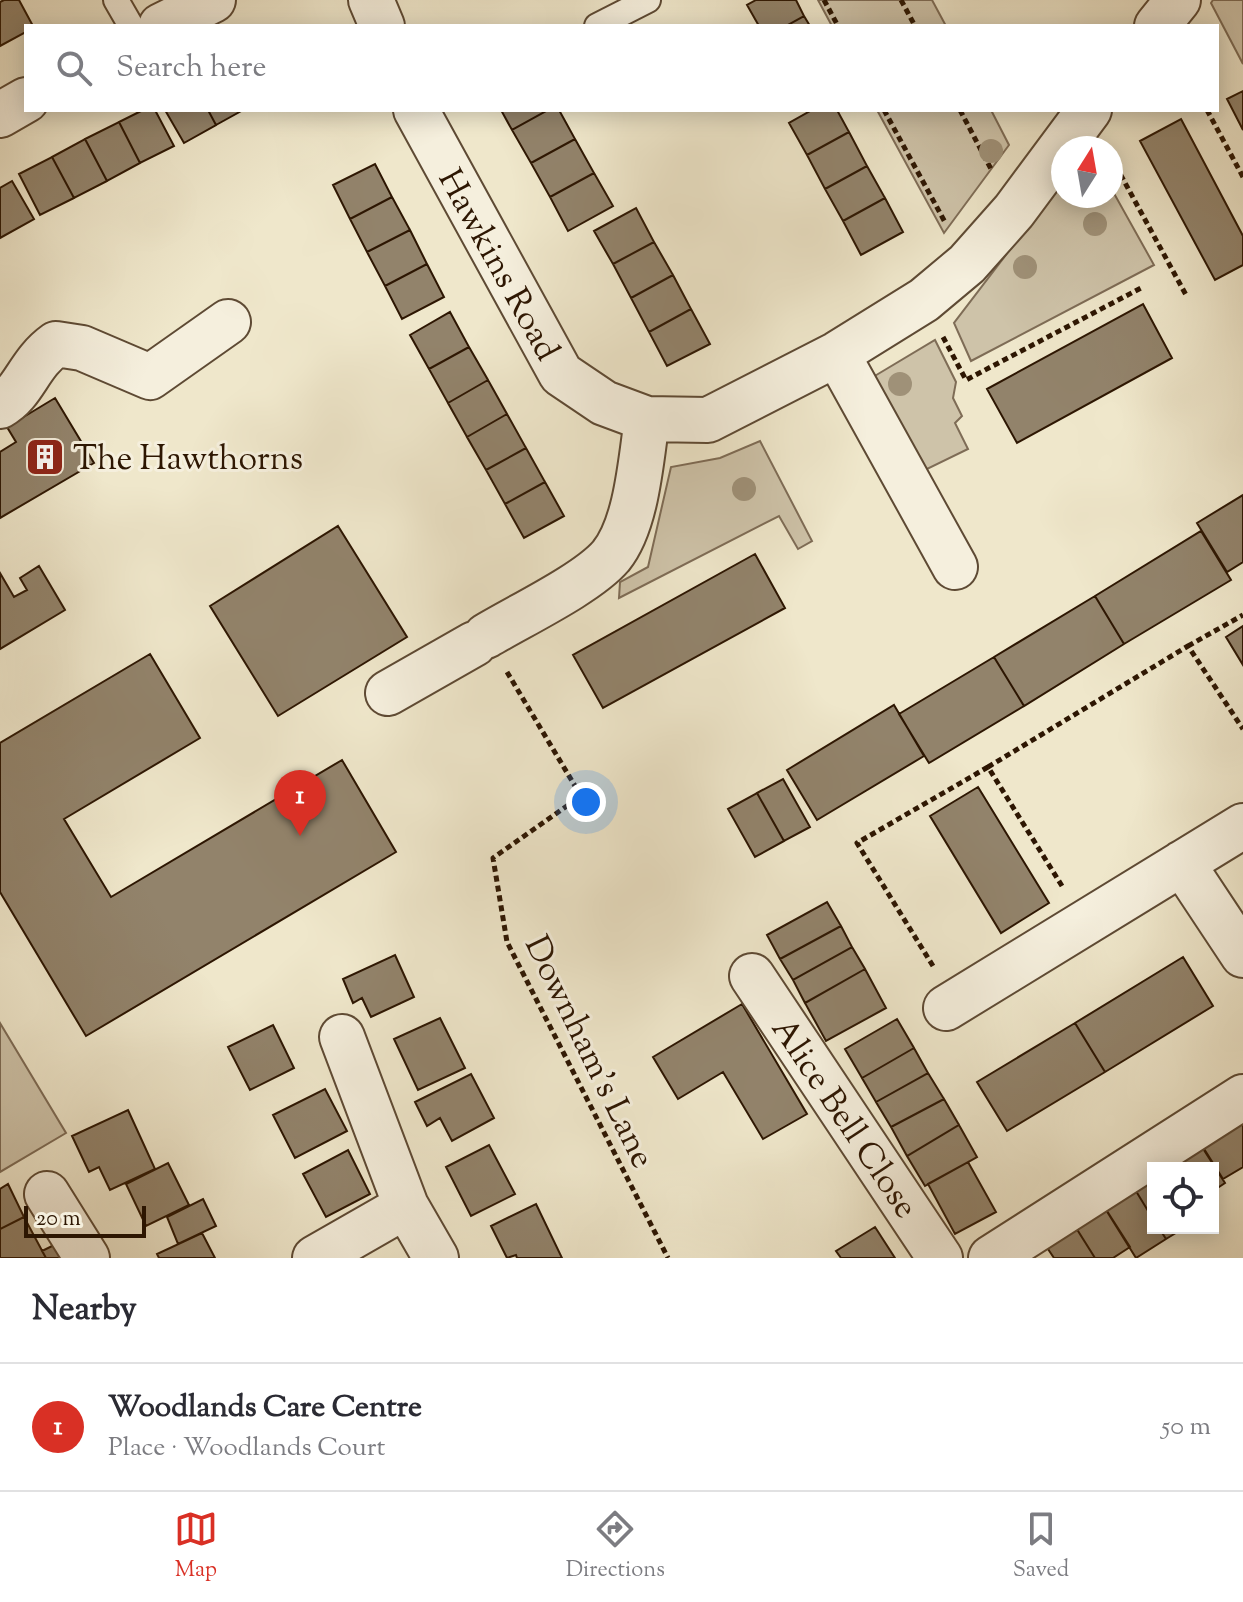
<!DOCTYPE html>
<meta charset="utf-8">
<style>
body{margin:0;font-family:"Sorts Mill Goudy",serif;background:#f2f2f3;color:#2b2b33}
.controls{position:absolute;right:24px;bottom:24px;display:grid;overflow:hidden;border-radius:0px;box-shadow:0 4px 20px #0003}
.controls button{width:72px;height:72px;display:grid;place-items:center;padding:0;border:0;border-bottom:2px solid #e1e1e2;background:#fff;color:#2b2b33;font:40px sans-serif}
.compass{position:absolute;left:1051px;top:136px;width:72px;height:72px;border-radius:50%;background:#fff;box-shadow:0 4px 20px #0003;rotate:11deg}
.scale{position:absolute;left:24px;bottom:20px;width:122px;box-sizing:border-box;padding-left:8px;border:4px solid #2d1602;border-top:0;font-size:22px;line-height:28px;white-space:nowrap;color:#2d1602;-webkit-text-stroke:6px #f5efdd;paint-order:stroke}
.you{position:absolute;left:586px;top:802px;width:28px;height:28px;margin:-20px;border:6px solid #fff;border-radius:50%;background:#1a73e8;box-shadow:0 0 0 12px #1a73e833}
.badge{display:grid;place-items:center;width:52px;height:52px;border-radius:50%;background:#d93025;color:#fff;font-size:26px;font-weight:700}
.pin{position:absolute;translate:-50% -66px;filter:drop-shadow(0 2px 4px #0008)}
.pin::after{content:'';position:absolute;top:42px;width:28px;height:24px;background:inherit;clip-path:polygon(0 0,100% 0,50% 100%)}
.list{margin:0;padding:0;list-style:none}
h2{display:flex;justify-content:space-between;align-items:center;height:104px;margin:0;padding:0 32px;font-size:34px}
h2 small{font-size:26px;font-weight:400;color:#7c7c81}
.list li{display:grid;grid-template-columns:52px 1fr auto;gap:24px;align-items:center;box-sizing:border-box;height:128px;padding:0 32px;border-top:2px solid #e1e1e2}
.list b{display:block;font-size:30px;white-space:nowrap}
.list p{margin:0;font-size:26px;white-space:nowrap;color:#7c7c81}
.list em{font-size:26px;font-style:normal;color:#7c7c81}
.icon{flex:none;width:44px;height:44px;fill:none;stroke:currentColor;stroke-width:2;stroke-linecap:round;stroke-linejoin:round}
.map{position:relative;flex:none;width:1243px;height:1258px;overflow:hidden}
.search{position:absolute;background:#fff;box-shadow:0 4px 20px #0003;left:24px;right:24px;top:24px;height:88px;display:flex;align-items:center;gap:20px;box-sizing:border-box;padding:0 28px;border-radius:0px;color:#7c7c81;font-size:30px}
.sheet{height:232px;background:#fff}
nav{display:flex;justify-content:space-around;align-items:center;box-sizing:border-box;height:112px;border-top:2px solid #e1e1e2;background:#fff;font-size:22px;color:#7c7c81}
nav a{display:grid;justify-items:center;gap:4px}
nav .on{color:#d93025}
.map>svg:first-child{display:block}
</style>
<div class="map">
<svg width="1243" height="1258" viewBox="0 0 1243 1258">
<rect width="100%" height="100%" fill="#efe7cb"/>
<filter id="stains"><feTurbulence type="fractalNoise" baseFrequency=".0025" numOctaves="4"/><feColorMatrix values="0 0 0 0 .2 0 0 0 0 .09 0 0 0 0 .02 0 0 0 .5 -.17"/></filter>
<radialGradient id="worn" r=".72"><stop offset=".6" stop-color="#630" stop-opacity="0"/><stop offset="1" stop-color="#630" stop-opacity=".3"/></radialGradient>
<path fill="#cec3a9" stroke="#7e6c56" stroke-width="2" d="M 818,0 L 932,0 L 946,26 L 832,26 Z
M 1213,0 L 1243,0 L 1243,64 L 1211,3 Z
M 877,110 L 991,110 L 1009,145 L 944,233 Z
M 1063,180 L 1063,196 L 1111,196 L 1111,188 L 1154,265 L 971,361 L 954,323 Z
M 935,340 L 956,382 L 953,398 L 962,416 L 955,423 L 968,449 L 923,471 L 873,377 Z
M 760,441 L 812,541 L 798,549 L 779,516 L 619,598 L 620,582 L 648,567 L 671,467 L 720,458 Z
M 0,1023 L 66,1133 L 0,1172 Z"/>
<path fill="#92836b" stroke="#2d1602" stroke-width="2" d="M 4,0 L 19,0 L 33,26 L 26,26 L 26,32 L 0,46 L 0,2 Z
M 756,0 L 796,0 L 804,16 L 786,26 L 759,26 L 747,5 Z
M 804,16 L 810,26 L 786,26 Z
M 1243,91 L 1243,130 L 1227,99 Z
M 143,110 L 155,110 L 174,146 L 140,163 L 119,122 Z
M 165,110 L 208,110 L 216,125 L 184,143 Z
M 208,110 L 243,110 L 216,125 Z
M 501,110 L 548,110 L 512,130 Z
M 548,110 L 559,110 L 575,139 L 531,163 L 512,130 Z
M 812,110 L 837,110 L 849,132 L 807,155 L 789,123 Z
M 1181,119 L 1243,236 L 1243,265 L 1215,280 L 1140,141 Z
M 119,122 L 140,163 L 107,181 L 85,139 Z
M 849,132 L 867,166 L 825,189 L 807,155 Z
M 85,139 L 107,181 L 74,198 L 52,157 Z
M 575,139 L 594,173 L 550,197 L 531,163 Z
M 52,157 L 74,198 L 40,215 L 19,174 Z
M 375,164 L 392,197 L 350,219 L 333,185 Z
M 867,166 L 885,198 L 843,221 L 825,189 Z
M 594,173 L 613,206 L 568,231 L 550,197 Z
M 12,181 L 34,219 L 0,238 L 0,188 Z
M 392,197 L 410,230 L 367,252 L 350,219 Z
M 885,198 L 903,232 L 861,255 L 843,221 Z
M 636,208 L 654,242 L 613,264 L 594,231 Z
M 410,230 L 427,264 L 385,286 L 367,252 Z
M 654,242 L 673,275 L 631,298 L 613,264 Z
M 427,264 L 444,297 L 402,319 L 385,286 Z
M 673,275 L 691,309 L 649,332 L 631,298 Z
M 1143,304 L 1172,358 L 1017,443 L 987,389 Z
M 691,309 L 710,344 L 667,366 L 649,332 Z
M 450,312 L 469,347 L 429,369 L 410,335 Z
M 469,347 L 488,380 L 448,403 L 429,369 Z
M 488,380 L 507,414 L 467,437 L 448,403 Z
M 55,398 L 94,463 L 0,518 L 0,452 L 16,442 L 7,427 Z
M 507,414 L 526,448 L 486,470 L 467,437 Z
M 526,448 L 545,482 L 505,504 L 486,470 Z
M 545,482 L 564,516 L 524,538 L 505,504 Z
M 1243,495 L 1243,562 L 1227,572 L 1197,523 Z
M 338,526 L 407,637 L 278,716 L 210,606 Z
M 1201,531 L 1231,580 L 1124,644 L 1095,596 Z
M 755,554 L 785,608 L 603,708 L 573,655 Z
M 39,566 L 65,610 L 0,649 L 0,573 L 14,597 L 27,590 L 20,578 Z
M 1095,596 L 1124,644 L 1024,706 L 994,657 Z
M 1243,626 L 1243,665 L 1226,637 Z
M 150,654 L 200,738 L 64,819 L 111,897 L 342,760 L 396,852 L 86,1036 L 0,892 L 0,743 Z
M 994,657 L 1024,706 L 929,763 L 899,714 Z
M 894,705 L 924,756 L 817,820 L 787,770 Z
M 783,779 L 810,827 L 784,841 L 757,793 Z
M 978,787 L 1049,903 L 1001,933 L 930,816 Z
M 757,793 L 784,841 L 755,857 L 728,809 Z
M 827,902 L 841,926 L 780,959 L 767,935 Z
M 841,926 L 852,947 L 793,980 L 780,959 Z
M 852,947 L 865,969 L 805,1003 L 793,980 Z
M 395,955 L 414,997 L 371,1017 L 362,998 L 353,1003 L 343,979 Z
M 1183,957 L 1213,1006 L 1105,1072 L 1075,1023 Z
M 865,969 L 886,1008 L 826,1041 L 805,1003 Z
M 742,1004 L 807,1114 L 763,1139 L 723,1072 L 678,1099 L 653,1057 Z
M 440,1018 L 465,1068 L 418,1090 L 394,1039 Z
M 897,1019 L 914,1048 L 862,1078 L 845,1049 Z
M 1075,1023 L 1105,1072 L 1007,1131 L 977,1082 Z
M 273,1025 L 294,1068 L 250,1090 L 228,1047 Z
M 914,1048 L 928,1073 L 876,1102 L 862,1078 Z
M 928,1073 L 944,1099 L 891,1127 L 876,1102 Z
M 471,1074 L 494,1118 L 452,1141 L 440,1118 L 427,1126 L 415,1102 Z
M 325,1089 L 347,1131 L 295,1158 L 273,1115 Z
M 944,1099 L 959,1125 L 907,1156 L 891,1127 Z
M 128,1110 L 155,1169 L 110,1190 L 99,1167 L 89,1172 L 72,1136 Z
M 1243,1117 L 1243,1167 L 1223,1179 L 1201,1144 Z
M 959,1125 L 977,1157 L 925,1186 L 907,1156 Z
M 489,1145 L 515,1194 L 471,1216 L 446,1167 Z
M 1202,1147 L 1225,1183 L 1213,1191 L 1213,1168 L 1168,1168 Z
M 348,1150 L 370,1194 L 326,1217 L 303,1174 Z
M 968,1162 L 996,1212 L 955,1234 L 928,1184 Z
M 168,1163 L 189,1205 L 146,1226 L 126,1184 Z
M 1153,1168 L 1153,1219 L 1128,1178 Z
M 1128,1178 L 1153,1219 L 1153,1228 L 1159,1228 L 1166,1239 L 1136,1258 L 1098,1197 Z
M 8,1184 L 24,1217 L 0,1229 L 0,1189 Z
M 1098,1197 L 1130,1247 L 1113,1258 L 1095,1258 L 1068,1215 Z
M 203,1199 L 216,1226 L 178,1244 L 167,1217 Z
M 536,1204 L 562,1258 L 517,1258 L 516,1255 L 507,1258 L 491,1226 Z
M 1068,1215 L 1095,1258 L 1054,1258 L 1038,1234 Z
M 24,1217 L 46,1258 L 0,1258 L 0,1229 Z
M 875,1227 L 895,1258 L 841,1258 L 836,1251 Z
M 1159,1228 L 1184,1228 L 1166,1239 Z
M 202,1233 L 215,1258 L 159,1258 L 157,1254 Z
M 60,1242 L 68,1258 L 46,1258 L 42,1251 Z"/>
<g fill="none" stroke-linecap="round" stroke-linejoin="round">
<g stroke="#5e4a34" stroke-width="28">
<path id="lane" d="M 116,0 L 131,26
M 597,26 L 648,0"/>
</g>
<g stroke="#5e4a34" stroke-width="48">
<path id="street" d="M 371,0 L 382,26
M 161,26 L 213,0
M 1157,26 L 1178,0
M 416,110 L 561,374 L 604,403 L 647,419 L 708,420 L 837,354 L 924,300 L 967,264 L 1014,211 L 1089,110
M 0,115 L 26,100
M 837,354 L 955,567
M 0,406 C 25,392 28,364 56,344 L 82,348 L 150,377 L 228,322
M 486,636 C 519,616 587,584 611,556 C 637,524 641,459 647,419
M 388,693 L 474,644
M 1182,863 L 1243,955
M 752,976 L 940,1258
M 946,1008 L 1243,826
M 342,1037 L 406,1206 L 436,1258
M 47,1194 L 87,1258
M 315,1258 L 406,1206
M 991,1258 L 1243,1097"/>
</g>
<path stroke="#2d1602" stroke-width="5" stroke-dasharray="6 4" stroke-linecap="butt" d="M 824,0 L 838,26
M 901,0 L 915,26
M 884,110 L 946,224
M 960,110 L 991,169
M 1207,110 L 1243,177
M 1111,157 L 1186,295
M 943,337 L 966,380 L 1141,288
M 1188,646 L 1243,615
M 507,672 L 581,796 L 493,858 L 507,942 L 668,1258
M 1062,886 L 988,767 L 1188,646 L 1243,729
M 933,966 L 857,843 L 988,767"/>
<use href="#lane" stroke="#f5efdd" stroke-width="24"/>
<use href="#street" stroke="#f5efdd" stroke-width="44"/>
</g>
<g fill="#9f9178">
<circle cx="991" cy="151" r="12"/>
<circle cx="1095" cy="224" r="12"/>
<circle cx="1025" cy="267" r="12"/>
<circle cx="900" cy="384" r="12"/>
<circle cx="744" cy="489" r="12"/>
</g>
<defs>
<g id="building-square" transform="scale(2)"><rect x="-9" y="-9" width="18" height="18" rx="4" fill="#8f2418" stroke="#f5efdd"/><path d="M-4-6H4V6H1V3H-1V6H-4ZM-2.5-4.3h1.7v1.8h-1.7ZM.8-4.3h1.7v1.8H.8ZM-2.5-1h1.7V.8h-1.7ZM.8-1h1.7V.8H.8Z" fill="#fff"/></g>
</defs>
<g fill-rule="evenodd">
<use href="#building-square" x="45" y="457"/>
</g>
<g text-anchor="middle" stroke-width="6" stroke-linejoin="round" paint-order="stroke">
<g font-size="34" fill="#2d1602" stroke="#f5efdd">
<text transform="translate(500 264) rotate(61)" y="12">Hawkins Road</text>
<text transform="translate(591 1051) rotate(64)" y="12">Downham's Lane</text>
<text transform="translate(846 1117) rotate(56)" y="12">Alice Bell Close</text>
</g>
<g font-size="34" fill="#2d1602" stroke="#f5efdd" text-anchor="start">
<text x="73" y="469">The Hawthorns</text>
</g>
</g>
<rect width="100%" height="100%" filter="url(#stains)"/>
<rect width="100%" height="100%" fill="url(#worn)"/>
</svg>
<div class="controls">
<button><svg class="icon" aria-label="locate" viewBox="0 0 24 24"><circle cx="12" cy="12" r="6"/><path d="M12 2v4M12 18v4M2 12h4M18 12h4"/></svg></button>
</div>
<svg class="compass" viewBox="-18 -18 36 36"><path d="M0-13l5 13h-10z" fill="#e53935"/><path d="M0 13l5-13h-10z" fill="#7c7c81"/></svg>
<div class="scale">20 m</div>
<div class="you"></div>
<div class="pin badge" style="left:300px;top:836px">1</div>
<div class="search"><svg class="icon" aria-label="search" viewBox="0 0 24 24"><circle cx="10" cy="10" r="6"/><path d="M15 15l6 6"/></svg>Search here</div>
</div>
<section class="sheet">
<h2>Nearby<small></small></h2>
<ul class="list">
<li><span class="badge">1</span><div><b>Woodlands Care Centre</b><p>Place · Woodlands Court</p></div><em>50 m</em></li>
</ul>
</section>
<nav>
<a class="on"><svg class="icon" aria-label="map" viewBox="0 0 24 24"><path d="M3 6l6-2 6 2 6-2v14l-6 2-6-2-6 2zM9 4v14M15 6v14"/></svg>Map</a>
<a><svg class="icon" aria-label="directions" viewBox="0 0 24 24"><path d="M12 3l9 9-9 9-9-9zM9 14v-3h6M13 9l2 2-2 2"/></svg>Directions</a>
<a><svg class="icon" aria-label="saved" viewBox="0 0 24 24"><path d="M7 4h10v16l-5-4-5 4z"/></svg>Saved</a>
</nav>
